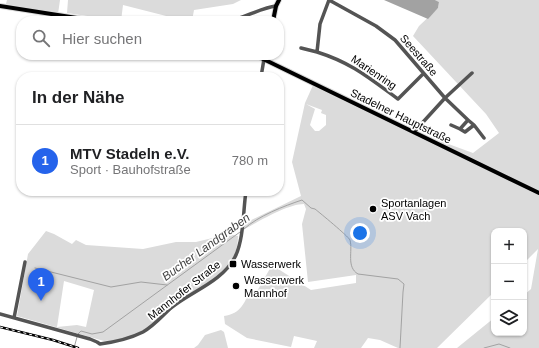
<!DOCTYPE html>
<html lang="de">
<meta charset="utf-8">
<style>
body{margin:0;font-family:Arial,sans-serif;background:#f2f2f2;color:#202124}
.controls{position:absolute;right:12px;bottom:12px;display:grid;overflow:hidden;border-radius:8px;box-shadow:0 1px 3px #0004}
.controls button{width:36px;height:36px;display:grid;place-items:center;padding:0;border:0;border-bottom:1px solid #e0e0e0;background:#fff;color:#202124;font:20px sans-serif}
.you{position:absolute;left:360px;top:233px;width:14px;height:14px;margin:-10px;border:3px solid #fff;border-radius:50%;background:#1a73e8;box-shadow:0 0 0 6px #1a73e833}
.badge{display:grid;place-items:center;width:26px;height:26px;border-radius:50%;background:#2563eb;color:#fff;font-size:13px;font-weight:700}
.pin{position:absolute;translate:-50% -33px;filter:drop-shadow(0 1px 2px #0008)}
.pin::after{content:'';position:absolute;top:21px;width:14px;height:12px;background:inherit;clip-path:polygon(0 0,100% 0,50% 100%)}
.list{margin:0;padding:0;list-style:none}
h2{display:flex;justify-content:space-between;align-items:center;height:52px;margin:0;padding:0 16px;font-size:17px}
h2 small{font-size:13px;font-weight:400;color:#757577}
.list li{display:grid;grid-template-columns:26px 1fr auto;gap:12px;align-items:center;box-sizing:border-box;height:72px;padding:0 16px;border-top:1px solid #e0e0e0}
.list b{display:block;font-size:15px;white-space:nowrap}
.list p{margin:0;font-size:13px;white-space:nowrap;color:#757577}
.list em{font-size:13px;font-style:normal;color:#757577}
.icon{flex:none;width:22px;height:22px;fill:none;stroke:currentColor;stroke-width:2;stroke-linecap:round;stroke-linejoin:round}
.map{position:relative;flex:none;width:539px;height:348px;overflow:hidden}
.search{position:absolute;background:#fff;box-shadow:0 1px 3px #0004;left:16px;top:16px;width:268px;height:44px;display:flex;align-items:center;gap:10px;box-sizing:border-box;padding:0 14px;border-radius:16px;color:#757577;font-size:15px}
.panel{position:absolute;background:#fff;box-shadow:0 1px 3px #0004;left:16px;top:72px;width:268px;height:124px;border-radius:16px}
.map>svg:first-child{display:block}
</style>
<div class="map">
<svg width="539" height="348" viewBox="0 0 539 348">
<rect width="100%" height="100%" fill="#fff"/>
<path fill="#dbdbdb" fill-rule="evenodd" d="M 7,0 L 60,0 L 58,14 L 6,4 Z
M 68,0 L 241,0 L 233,4 L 194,10 L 192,21 L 178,19 L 123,5 L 121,21 L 67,13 Z
M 435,0 L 539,0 L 539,348 L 457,348 L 494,318 L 494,333 L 524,333 L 524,295 L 531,289 L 538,249 L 524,263 L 524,231 L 494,231 L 494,292 L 437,348 L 398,348 L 380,340 L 368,338 L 361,348 L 314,348 L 317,341 L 294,336 L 291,347 L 247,338 L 225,324 L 224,316 C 241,314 245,302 251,288 L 256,293 L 272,265 L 311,290 L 356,283 L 356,275 L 308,282 L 302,224 L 306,209 L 304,204 C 287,204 258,222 243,230 L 243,224 L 301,196 L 292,162 L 305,103 L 314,83 L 413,131 L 473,153 L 499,133 L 486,114 L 413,36 L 419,26 L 438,8 L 439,2 ZM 306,104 L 322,110 L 321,113 L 326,115 L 326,125 L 319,131 L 315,131 L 310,125 L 315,109 Z
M 46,231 L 54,234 L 72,244 L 76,240 L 86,245 L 143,249 L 176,242 L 196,242 L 229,234 L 238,236 C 238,249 233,262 226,272 L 177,305 L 155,324 L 128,339 L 104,341 L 17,316 L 28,254 ZM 64,281 L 94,290 L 86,327 L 77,325 L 57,327 Z
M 221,330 L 224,332 L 228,348 L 194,348 L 198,345 L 205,335 Z"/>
<path fill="#a2a2a2" d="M 384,0 L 435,0 L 439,2 L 438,8 L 428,19 Z"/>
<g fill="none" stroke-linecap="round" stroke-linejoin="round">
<path stroke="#a2a2a2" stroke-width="1" d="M 244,229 C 258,216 284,206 302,200 L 311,208 L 315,209 C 320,213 348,236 350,240 C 353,251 346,267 358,274 L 398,279 L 404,284 L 403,292 L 400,348
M 35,268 L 111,287 L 141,282 L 167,285
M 78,334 L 81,331 L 92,334 L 103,332 L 240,232
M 74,348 L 77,337
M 484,348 L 499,344 L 510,348"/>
<g stroke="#dbdbdb" stroke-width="6">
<path id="major" d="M 0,6 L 96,21
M 273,21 L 276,6 L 279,0
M 255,55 L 539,193"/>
</g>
<path stroke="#545454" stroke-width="3.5" d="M 329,0 L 376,26 L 395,40 L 445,98 L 468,120
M 329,0 L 320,24 L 317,52 C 352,63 369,78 398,99 L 423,74
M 229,21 C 245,18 260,8 276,6
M 301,48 L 317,52
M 261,77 L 264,59
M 451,125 L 460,129 L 465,132 L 474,125 L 468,120 L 460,129
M 474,125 L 484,138
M 414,132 L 445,98 L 472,73
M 0,314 L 90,339 L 97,342 L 100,344
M 14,318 L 25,262
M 100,344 C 115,342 129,339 143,332 C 154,326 162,316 171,308 C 192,291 222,282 235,257 C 244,239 243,211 246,191"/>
<use href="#major" stroke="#000" stroke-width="4"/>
<g stroke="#000" stroke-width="2.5">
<path id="rail" d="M 0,327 L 53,340 L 78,348"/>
</g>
<use href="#rail" stroke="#fff" stroke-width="1" stroke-dasharray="3" stroke-linecap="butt"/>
</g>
<g fill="#000" stroke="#fff" stroke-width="1.5">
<circle cx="373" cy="209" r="4"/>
<rect x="229" y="260" width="8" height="8" rx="2"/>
<circle cx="236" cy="286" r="4"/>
</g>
<g text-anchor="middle" stroke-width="3.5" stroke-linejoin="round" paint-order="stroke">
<g font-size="11" fill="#000" stroke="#fff">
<text transform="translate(419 55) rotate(49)" y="4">Seestraße</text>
<text transform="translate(374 72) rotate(34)" y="4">Marienring</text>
<text transform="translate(401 116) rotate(26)" y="4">Stadelner Hauptstraße</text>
<text transform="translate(184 290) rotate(-38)" y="4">Mannhofer Straße</text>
</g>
<g font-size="11" fill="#000" stroke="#fff" text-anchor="start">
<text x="381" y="207">Sportanlagen<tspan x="381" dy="13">ASV Vach</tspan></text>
<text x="241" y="268">Wasserwerk</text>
<text x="244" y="284">Wasserwerk<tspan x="244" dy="13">Mannhof</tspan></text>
</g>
<g font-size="12" font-style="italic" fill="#434343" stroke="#fff">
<text transform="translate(206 247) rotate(-36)" y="4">Bucher Landgraben</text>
</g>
</g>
</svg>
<div class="controls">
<button>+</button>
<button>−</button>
<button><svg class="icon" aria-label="layers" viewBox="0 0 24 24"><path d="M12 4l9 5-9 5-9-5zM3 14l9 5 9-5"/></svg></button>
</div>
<div class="you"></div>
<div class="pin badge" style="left:41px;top:301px">1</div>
<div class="search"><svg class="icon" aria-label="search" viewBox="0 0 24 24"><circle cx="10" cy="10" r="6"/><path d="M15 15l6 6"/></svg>Hier suchen</div>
<section class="panel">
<h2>In der Nähe<small></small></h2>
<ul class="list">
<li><span class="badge">1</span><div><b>MTV Stadeln e.V.</b><p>Sport · Bauhofstraße</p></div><em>780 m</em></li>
</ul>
</section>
</div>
